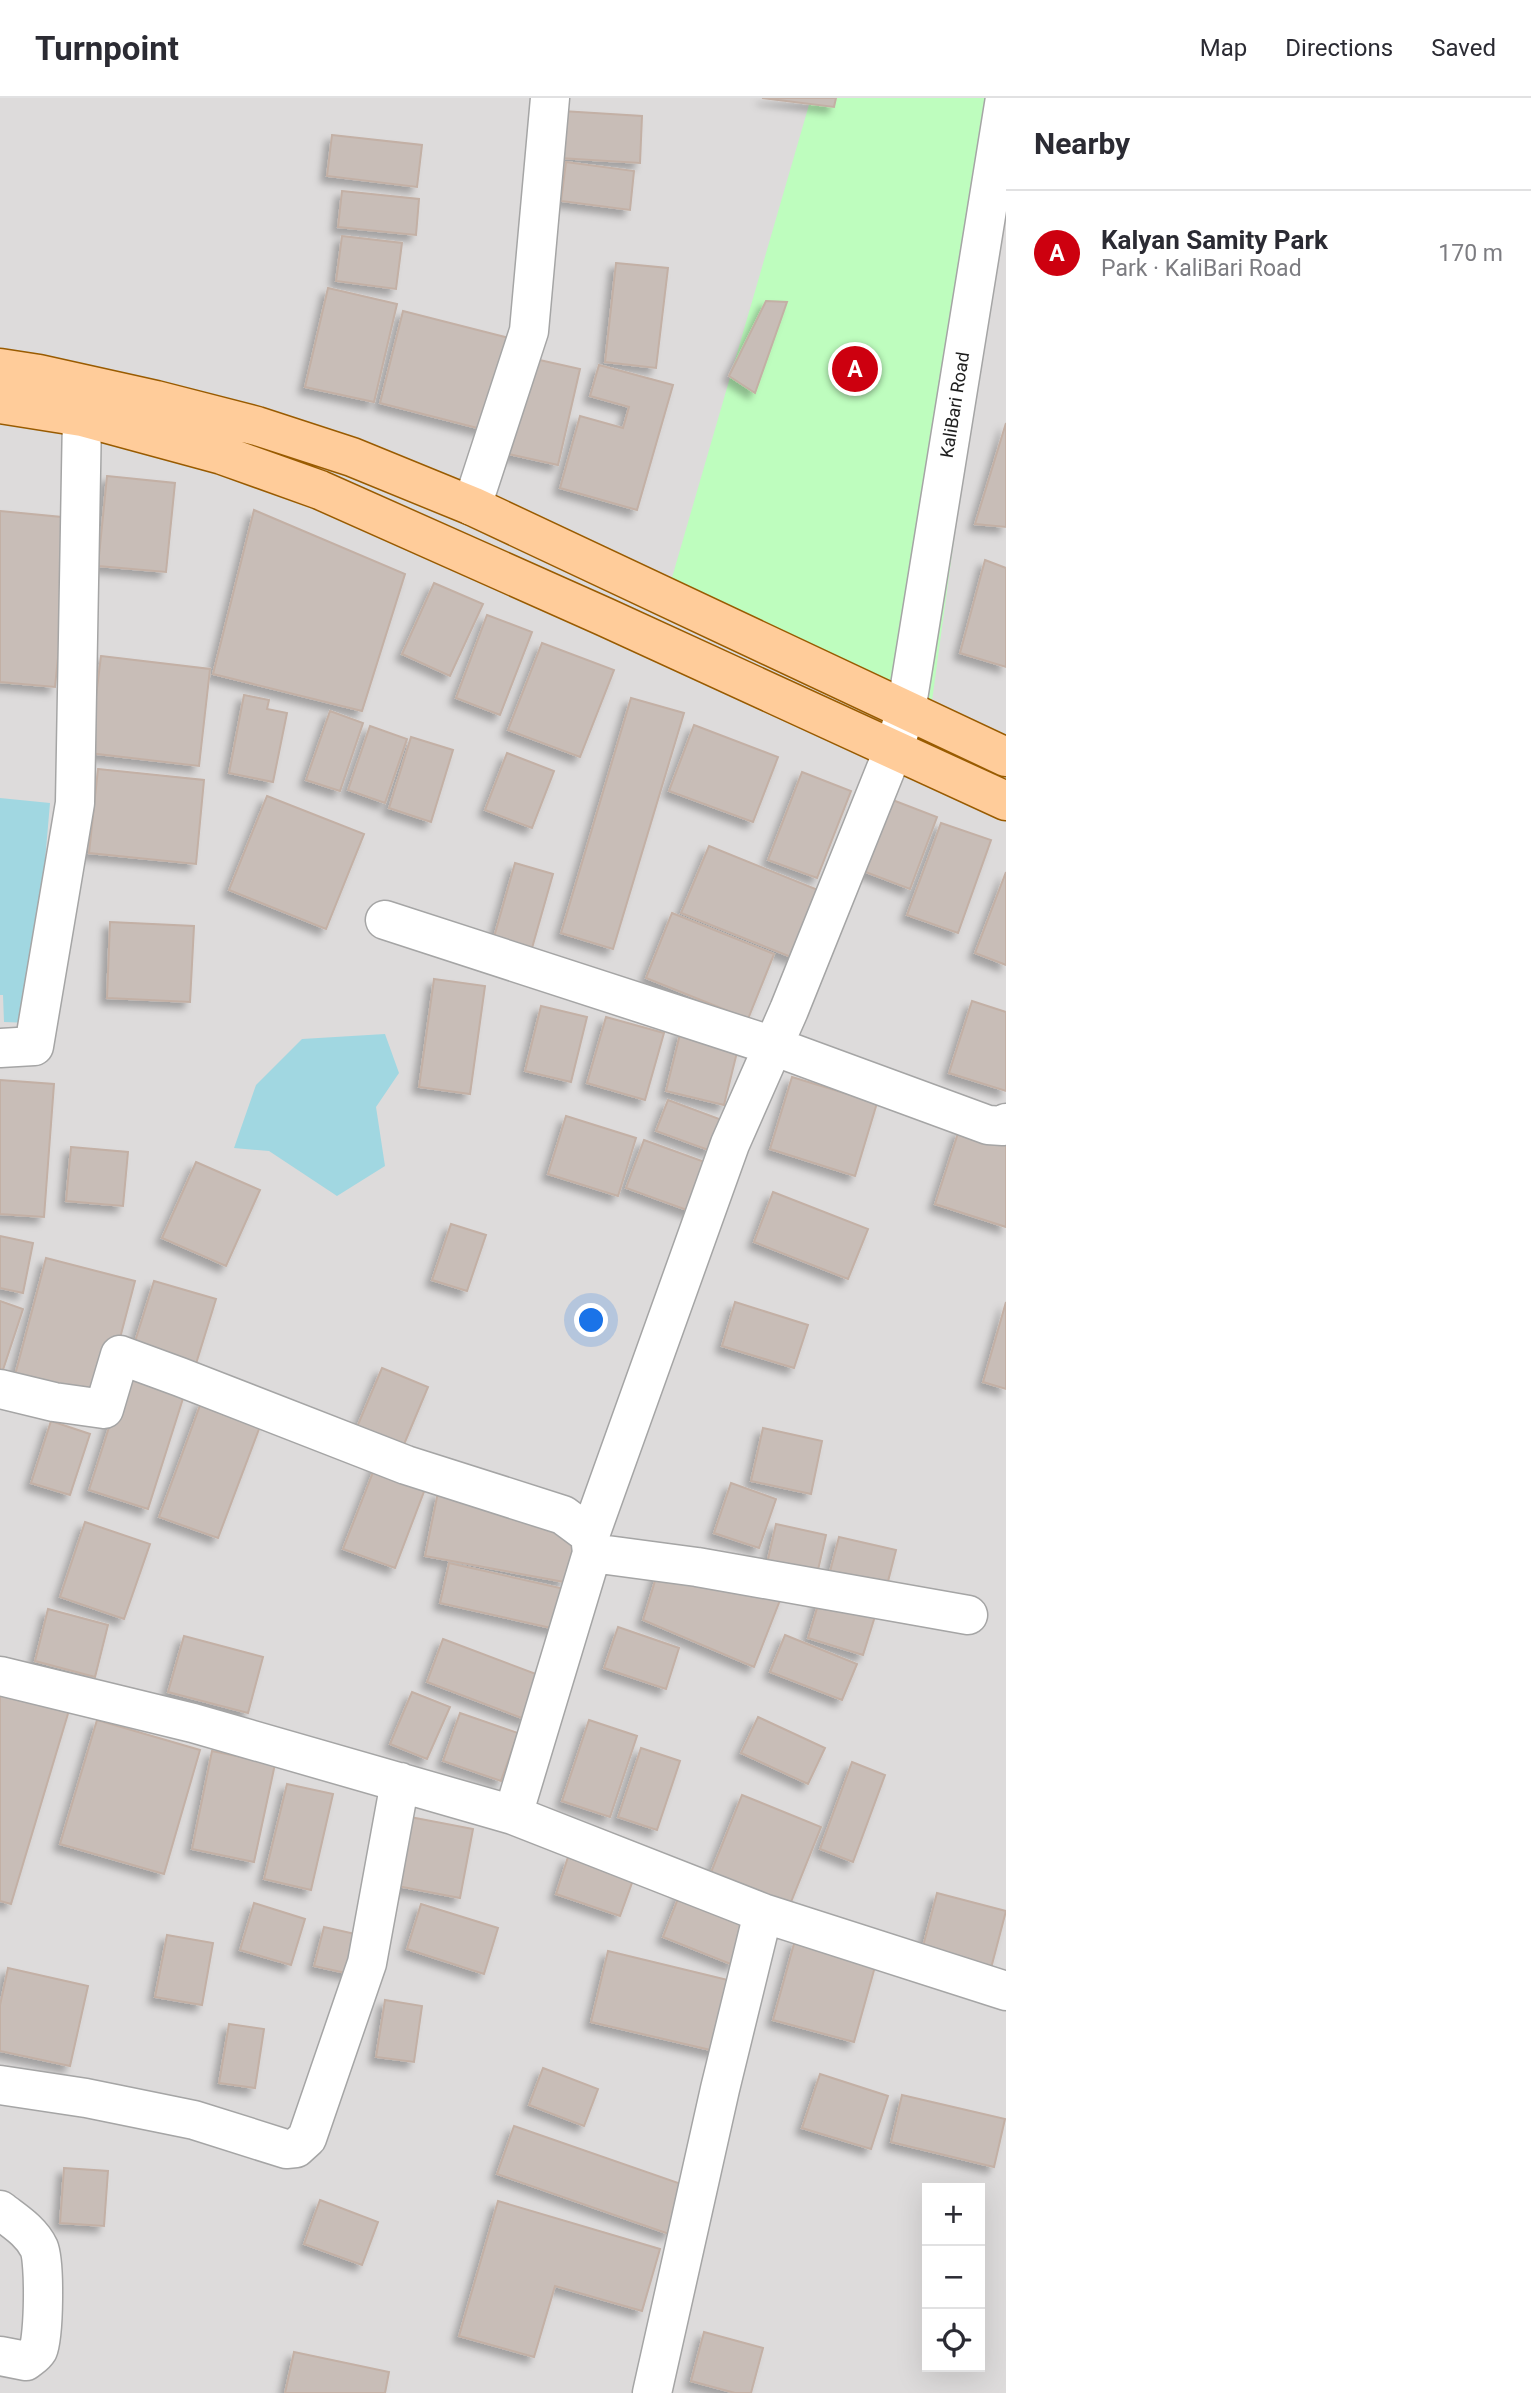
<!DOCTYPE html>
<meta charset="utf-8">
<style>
body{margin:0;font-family:Roboto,sans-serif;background:#f7f7f7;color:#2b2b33}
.controls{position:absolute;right:21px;bottom:21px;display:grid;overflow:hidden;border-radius:0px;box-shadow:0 7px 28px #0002}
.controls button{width:63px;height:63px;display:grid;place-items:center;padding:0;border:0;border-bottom:2px solid #e1e1e2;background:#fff;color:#2b2b33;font:35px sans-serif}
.you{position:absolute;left:592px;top:1223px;width:24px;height:24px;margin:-18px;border:5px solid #fff;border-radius:50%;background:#1a73e8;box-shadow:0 0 0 10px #1a73e833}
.badge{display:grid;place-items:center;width:46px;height:46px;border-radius:50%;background:#cd000f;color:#fff;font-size:23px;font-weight:700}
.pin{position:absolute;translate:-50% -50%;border:4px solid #fff;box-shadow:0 2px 7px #0006}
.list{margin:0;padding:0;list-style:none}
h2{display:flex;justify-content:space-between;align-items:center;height:91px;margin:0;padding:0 28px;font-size:30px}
h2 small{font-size:23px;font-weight:400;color:#7c7c81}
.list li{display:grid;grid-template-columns:46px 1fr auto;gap:21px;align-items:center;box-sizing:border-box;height:126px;padding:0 28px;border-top:2px solid #e1e1e2}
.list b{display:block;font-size:26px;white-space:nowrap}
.list p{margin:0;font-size:23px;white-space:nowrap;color:#7c7c81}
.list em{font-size:23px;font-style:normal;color:#7c7c81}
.icon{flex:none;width:38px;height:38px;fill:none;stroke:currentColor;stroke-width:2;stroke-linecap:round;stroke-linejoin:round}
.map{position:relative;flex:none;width:1006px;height:2295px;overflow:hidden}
header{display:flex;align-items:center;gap:42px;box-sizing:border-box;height:98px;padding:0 35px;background:#fff;border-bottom:2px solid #e1e1e2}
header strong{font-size:33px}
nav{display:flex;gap:38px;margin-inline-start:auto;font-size:24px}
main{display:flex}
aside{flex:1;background:#fff}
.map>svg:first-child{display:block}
</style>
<header>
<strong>Turnpoint</strong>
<nav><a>Map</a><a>Directions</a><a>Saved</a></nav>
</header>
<main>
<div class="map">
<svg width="1006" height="2295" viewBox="0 0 1006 2295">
<defs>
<filter id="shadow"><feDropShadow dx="-6" dy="6" stdDeviation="3.5" flood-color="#0004"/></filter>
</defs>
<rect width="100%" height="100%" fill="#f0ebe4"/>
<path fill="#dddbdb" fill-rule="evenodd" d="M 0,0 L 1006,0 L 1006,2295 L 0,2295 ZM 927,2090 L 980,2090 L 980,2269 L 927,2269 Z"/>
<path fill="#befdbe" d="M 811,0 L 1006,0 L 1006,59 L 929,625 L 671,483 Z"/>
<path fill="#a1d7e1" d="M 0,700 L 50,705 L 31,925 L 4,924 L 3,897 L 0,897 Z
M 385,936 L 399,975 L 376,1009 L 385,1068 L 337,1098 L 269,1053 L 234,1050 L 256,987 L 302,941 Z"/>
<path fill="#c8bdb7" stroke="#c3b0a5" stroke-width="2" filter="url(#shadow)" d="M 762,0 L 836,0 L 834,9 Z
M 562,13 L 642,18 L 640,65 L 559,60 Z
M 332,37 L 422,47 L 417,89 L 327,78 Z
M 566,64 L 634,73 L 630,112 L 561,103 Z
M 342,93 L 419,101 L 416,137 L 338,129 Z
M 342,138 L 402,145 L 396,191 L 336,183 Z
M 616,165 L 668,170 L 656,270 L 605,264 Z
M 328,190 L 397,206 L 374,304 L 305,289 Z
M 766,203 L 787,204 L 755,295 L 729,278 Z
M 403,213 L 513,241 L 489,333 L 380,305 Z
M 526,259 L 580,271 L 558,367 L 504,355 Z
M 599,267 L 673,287 L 637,412 L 560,390 L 580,318 L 623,330 L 629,309 L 590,298 Z
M 1006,325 L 1006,429 L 975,426 Z
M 107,378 L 175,385 L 166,474 L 98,468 Z
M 254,412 L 405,476 L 362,613 L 213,576 Z
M 0,413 L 72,420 L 55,589 L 0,584 Z
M 985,462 L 1006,470 L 1006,569 L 960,555 Z
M 434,485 L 483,506 L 450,578 L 402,556 Z
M 487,517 L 532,534 L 500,617 L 456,600 Z
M 542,545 L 614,572 L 580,659 L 508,632 Z
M 101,558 L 210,571 L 199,668 L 89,655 Z
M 244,597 L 269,602 L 267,611 L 287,615 L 273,684 L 229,675 Z
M 631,600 L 684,615 L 613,851 L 561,835 Z
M 330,613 L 363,625 L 340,693 L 306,682 Z
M 694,627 L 778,659 L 753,724 L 669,693 Z
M 370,628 L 407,641 L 385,705 L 348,692 Z
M 411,639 L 453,652 L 431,724 L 389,710 Z
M 507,655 L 554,673 L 532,730 L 485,712 Z
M 98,671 L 204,682 L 196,766 L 89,755 Z
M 802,674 L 851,693 L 817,780 L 768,762 Z
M 267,698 L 364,736 L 326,831 L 229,792 Z
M 890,701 L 937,719 L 910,791 L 863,773 Z
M 941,725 L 991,742 L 958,835 L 907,817 Z
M 709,748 L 823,794 L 796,861 L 681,815 Z
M 515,765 L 553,776 L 532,850 L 494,839 Z
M 1006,774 L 1006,867 L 975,855 Z
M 672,815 L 774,856 L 748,921 L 646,880 Z
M 110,824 L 194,828 L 190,904 L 107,900 Z
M 434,881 L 485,888 L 470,996 L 419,989 Z
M 972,903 L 1006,914 L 1006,993 L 949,975 Z
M 541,908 L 587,919 L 571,984 L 525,973 Z
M 606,919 L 664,935 L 645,1002 L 587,985 Z
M 681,932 L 739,946 L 724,1007 L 666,993 Z
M 792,979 L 877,1005 L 855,1078 L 770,1051 Z
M 0,982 L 54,986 L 44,1119 L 0,1116 Z
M 668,1002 L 722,1022 L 711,1053 L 656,1033 Z
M 566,1018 L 636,1040 L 618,1098 L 548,1076 Z
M 959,1032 L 1006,1047 L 1006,1129 L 935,1106 Z
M 644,1042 L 713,1067 L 695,1115 L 626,1090 Z
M 71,1049 L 128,1054 L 123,1108 L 66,1103 Z
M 196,1064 L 260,1092 L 226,1168 L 162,1140 Z
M 773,1094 L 868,1131 L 848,1181 L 754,1144 Z
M 451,1126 L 486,1137 L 467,1193 L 432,1182 Z
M 0,1138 L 33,1145 L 23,1195 L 0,1190 Z
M 46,1160 L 135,1183 L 104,1301 L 15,1277 Z
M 154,1183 L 216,1201 L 195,1269 L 133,1250 Z
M 0,1203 L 23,1211 L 0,1281 Z
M 735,1204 L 808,1227 L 794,1270 L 722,1248 Z
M 1006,1204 L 1006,1291 L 983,1284 Z
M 382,1270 L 428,1289 L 400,1356 L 354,1336 Z
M 127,1273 L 186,1291 L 148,1411 L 89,1392 Z
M 202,1302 L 262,1323 L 218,1440 L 159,1419 Z
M 51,1323 L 90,1336 L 70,1397 L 31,1385 Z
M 763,1330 L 822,1343 L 811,1396 L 751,1383 Z
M 377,1364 L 428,1383 L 395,1470 L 343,1451 Z
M 731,1385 L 776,1401 L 759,1450 L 714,1435 Z
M 438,1394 L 577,1437 L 564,1484 L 425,1458 Z
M 85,1424 L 150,1446 L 124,1521 L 60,1499 Z
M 776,1426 L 826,1437 L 815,1485 L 765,1474 Z
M 839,1439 L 896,1452 L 884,1499 L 827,1485 Z
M 449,1465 L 569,1492 L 560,1532 L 440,1505 Z
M 659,1470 L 782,1497 L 754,1569 L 643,1522 Z
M 821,1497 L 876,1515 L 863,1557 L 808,1540 Z
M 48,1511 L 108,1527 L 95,1579 L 35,1563 Z
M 618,1529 L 679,1550 L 666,1591 L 604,1570 Z
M 785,1537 L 857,1566 L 842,1602 L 770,1574 Z
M 184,1538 L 263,1559 L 248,1615 L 168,1594 Z
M 443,1541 L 544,1579 L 527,1622 L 427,1584 Z
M 0,1588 L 70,1609 L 11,1806 L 0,1803 Z
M 412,1594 L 450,1609 L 427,1661 L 390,1646 Z
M 460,1615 L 518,1635 L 501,1683 L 443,1663 Z
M 758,1619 L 825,1650 L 808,1686 L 741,1655 Z
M 97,1622 L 200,1652 L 164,1776 L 60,1746 Z
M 589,1622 L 637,1638 L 610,1719 L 562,1703 Z
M 641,1650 L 680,1663 L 657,1732 L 618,1719 Z
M 212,1653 L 275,1666 L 254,1764 L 192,1751 Z
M 852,1664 L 885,1677 L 853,1764 L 820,1751 Z
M 287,1686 L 333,1696 L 311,1792 L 264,1781 Z
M 742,1697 L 821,1729 L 789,1809 L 710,1777 Z
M 405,1718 L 473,1731 L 460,1800 L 392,1787 Z
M 568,1759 L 633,1782 L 620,1818 L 556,1796 Z
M 681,1793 L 752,1821 L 733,1867 L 663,1839 Z
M 937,1795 L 1006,1813 L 990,1874 L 921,1856 Z
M 254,1805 L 305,1821 L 291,1867 L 240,1852 Z
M 421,1806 L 498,1830 L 484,1876 L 407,1851 Z
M 324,1829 L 364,1838 L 355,1877 L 314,1868 Z
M 167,1837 L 213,1845 L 202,1907 L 155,1899 Z
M 795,1842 L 876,1865 L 854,1944 L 773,1922 Z
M 608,1853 L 736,1884 L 719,1954 L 591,1924 Z
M 8,1870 L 88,1888 L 70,1968 L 0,1953 L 0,1907 Z
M 385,1902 L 422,1908 L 414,1964 L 376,1959 Z
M 229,1926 L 264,1931 L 255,1990 L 219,1985 Z
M 543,1970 L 598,1991 L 584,2028 L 529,2007 Z
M 820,1976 L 888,1998 L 871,2051 L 802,2030 Z
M 902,1997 L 1005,2021 L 994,2069 L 891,2044 Z
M 514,2028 L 687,2088 L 669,2136 L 497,2076 Z
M 64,2070 L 108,2073 L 104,2128 L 60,2125 Z
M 320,2102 L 378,2124 L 362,2167 L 304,2146 Z
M 498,2103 L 660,2151 L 642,2213 L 555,2188 L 534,2259 L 459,2238 Z
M 704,2234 L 763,2250 L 751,2295 L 735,2295 L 691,2283 Z
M 294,2254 L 389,2274 L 385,2295 L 285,2295 Z"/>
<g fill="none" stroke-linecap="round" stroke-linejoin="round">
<g stroke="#a5a5a5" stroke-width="41">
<path id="street" d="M 472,408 L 529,233 L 550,0
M 385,822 L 773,948 L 988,1027 L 1003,1028 L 1006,1025
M 0,950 L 34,948 L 75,705 L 82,319
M 0,1291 L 54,1304 L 104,1311 L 120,1257 L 180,1279 L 406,1367 L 563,1417 L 590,1437 L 592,1455 L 513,1717
M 590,1437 L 730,1046 L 789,912 L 893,653 L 906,613 L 1005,0
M 592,1455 L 697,1469 L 968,1517
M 0,1578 L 193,1625 L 513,1717 L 763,1815 L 1006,1893
M 0,1987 L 86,2000 L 194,2022 L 286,2051 L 296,2050 L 307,2040 L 367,1865 L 400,1684
M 0,2112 C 14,2123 31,2133 39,2150 C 45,2164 44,2238 38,2252 C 35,2257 31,2259 26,2263 L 0,2258
M 652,2295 L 720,1991 L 763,1815"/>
</g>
<g stroke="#995b00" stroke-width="41">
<path id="primary" d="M 0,270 L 39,276 L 156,302 L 257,328 L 352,359 L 472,408 L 1006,659
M 0,306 L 82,319 L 222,357 L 320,392 L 605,519 L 1006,703"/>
</g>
<use href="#street" stroke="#fff" stroke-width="38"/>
<use href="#primary" stroke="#ffcc9a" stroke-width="38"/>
</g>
<g text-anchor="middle" stroke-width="5" stroke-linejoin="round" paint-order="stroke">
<g font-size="18" fill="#1e1e1e" stroke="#fff">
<text transform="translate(955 307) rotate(-81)" y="6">KaliBari Road</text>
</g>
</g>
</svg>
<div class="controls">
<button>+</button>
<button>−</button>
<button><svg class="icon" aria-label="locate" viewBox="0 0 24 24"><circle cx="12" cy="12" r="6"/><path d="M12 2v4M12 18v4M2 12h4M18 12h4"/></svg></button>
</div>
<div class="you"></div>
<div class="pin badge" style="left:855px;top:271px">A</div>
</div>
<aside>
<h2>Nearby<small></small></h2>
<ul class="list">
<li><span class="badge">A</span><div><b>Kalyan Samity Park</b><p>Park · KaliBari Road</p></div><em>170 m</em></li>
</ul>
</aside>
</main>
